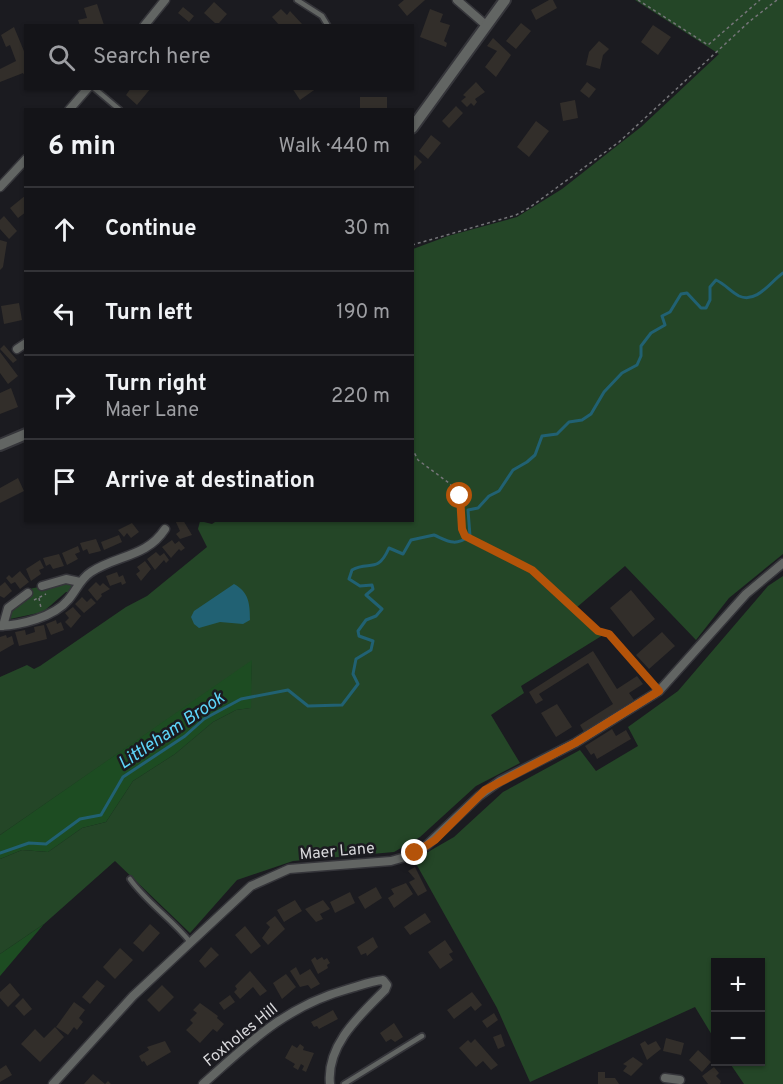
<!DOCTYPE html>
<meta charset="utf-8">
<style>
body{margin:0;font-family:Overpass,sans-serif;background:#1d1d21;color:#f1f3f6}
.controls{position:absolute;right:18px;bottom:18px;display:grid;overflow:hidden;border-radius:0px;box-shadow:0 2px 4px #0004}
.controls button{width:54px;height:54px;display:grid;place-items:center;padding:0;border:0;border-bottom:2px solid #333337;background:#141418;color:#f1f3f6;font:30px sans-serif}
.stop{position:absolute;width:18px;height:18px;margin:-14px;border:4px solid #b45309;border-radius:50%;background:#fff}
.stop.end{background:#b45309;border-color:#fff;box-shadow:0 2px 6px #0008}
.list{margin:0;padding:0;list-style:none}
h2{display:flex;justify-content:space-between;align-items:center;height:78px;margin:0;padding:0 24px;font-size:26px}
h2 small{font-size:20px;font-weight:400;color:#9d9ea2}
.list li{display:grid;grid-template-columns:39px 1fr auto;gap:18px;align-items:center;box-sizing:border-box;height:84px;padding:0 24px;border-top:2px solid #333337}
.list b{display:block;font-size:22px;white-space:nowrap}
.list p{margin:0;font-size:20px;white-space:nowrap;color:#9d9ea2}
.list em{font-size:20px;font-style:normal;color:#9d9ea2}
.icon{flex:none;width:33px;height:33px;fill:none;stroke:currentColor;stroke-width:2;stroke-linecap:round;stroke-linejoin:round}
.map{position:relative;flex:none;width:783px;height:1084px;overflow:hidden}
.search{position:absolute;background:#141418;box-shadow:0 2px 4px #0004;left:24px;top:24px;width:390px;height:66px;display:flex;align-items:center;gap:15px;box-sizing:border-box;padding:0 21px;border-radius:0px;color:#9d9ea2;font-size:22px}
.panel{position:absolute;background:#141418;box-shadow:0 2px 4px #0004;left:24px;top:108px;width:390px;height:414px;border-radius:0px}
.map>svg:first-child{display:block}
</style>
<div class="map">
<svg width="783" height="1084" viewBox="0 0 783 1084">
<rect width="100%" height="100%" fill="#1b1b20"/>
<path fill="#244627" d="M 635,0 L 783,0 L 783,554 L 729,598 L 696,640 L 625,566 L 576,608 L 603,635 L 521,686 L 524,693 L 491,715 L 520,763 L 476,786 L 420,837 L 394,852 L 293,861 L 237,880 L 190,933 L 115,861 L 44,924 L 0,954 L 0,859 L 22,850 L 48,852 L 82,828 L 106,822 L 133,781 L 175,754 L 213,722 L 236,710 L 250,708 L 252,661 L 0,835 L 0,677 L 27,665 L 34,669 L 40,666 L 126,607 L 147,596 L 207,547 L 198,529 L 200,521 L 212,524 L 218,520 L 412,520 L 413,249 L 448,236 L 517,217 L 562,189 L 641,127 L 719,54 Z
M 783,576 L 783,1084 L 744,1084 L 729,1062 L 760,1062 L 760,962 L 716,962 L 715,1040 L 695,1007 L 530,1082 L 497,1008 L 414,860 L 454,837 L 503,792 L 580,750 L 596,771 L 638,746 L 628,727 L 678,691 L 768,586 Z
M 63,582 L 74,584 L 72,592 L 66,592 L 43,612 L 10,619 L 11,612 L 31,594 L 29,589 Z"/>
<path fill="#1d4c22" d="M 252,660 L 251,708 L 236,710 L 213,722 L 175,754 L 133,781 L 106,822 L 82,828 L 48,852 L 22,850 L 0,859 L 0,835 Z
M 44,924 L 0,976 L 0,954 Z"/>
<path fill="#216173" d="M 234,584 C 249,592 250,604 250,620 L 243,624 L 220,622 L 199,628 L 194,624 L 191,617 L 194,611 Z"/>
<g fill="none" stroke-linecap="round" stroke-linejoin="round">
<path stroke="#216173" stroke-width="3" d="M 0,853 L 29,843 L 46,844 L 80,819 L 101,815 L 123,777 L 185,736 L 204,719 L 241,699 L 288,690 L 308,706 L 342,705 L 358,684 L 353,674 L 356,659 L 371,650 L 373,641 L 359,636 L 358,631 L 366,620 L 376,616 L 382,609 L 366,595 L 373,589 L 372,585 L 360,586 L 349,579 L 352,570 C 369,560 377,575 389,548 L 403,554 L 411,540 L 434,535 C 448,541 454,547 470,536 L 468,510 L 478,508 L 489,496 L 499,491 L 513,470 L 527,462 L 535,455 L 542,436 L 557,434 L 569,422 L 582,420 L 591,414 L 604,392 L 622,373 L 637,365 L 641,356 L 641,346 L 651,333 L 665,325 L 662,316 L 670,312 L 681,294 L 687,293 L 701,308 L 706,308 L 710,300 L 710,287 L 716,280 C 725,284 731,292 739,296 C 757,304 771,281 783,273"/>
</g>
<path fill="#322e2a" d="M 404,0 L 425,0 L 407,16 L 398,5 Z
M 549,0 L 553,0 L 557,8 L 536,20 L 531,10 Z
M 214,2 L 227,14 L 219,23 L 215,23 L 204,13 Z
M 97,4 L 104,25 L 80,26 L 78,20 L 87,18 L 84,8 Z
M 183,7 L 194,16 L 189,22 L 178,13 Z
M 281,9 L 287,15 L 290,11 L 302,24 L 280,26 L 272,17 Z
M 430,9 L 443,14 L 440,22 L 450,25 L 444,41 L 447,43 L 446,47 L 420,37 Z
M 521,23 L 531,31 L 516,49 L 506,41 Z
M 653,25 L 671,37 L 658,55 L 641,42 Z
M 14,27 L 26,56 L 26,78 L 23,73 L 0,82 L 0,69 L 16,61 L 10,45 L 6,47 L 1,35 Z
M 493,38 L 511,55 L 496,77 L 485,67 L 497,51 L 487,46 Z
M 599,41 L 609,49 L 603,55 L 600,69 L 586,65 L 589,52 Z
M 476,82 L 485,92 L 475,99 L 477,102 L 474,106 L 471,103 L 467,107 L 461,101 L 466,97 L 463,95 Z
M 587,82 L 596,89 L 589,98 L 580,91 Z
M 131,88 L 151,88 L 137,105 L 126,95 Z
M 292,88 L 317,88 L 300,100 Z
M 360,97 L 387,97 L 387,110 L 360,110 Z
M 575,100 L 578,118 L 563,121 L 560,103 Z
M 456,106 L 463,113 L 449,128 L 442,121 Z
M 536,121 L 549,131 L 529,157 L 517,147 Z
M 431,135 L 441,143 L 428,159 L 419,151 Z
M 415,155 L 422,162 L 412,173 L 412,158 Z
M 26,195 L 26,212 L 18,218 L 10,208 Z
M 4,216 L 17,231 L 9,239 L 0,229 L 0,220 Z
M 0,240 L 7,242 L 3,267 L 0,270 Z
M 19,303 L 22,320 L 4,324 L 1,306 Z
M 4,345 L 17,360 L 13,363 L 0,349 Z
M 0,352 L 18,376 L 8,384 L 0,373 Z
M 11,388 L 18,407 L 0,414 L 0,393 Z
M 18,478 L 24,491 L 0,503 L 0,488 Z
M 175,520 L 183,520 L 192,535 L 180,539 L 176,534 L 180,531 Z
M 132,523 L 139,532 L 131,538 L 127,533 L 124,537 L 118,530 Z
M 119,535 L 122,542 L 104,550 L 101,542 Z
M 96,539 L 101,551 L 89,554 L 87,549 L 83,551 L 80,543 Z
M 172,540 L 175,544 L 179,541 L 185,548 L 181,551 L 179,549 L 171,558 L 162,547 Z
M 78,546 L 80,552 L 75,554 L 78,559 L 67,565 L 62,553 Z
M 156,552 L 160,556 L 164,553 L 169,560 L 166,563 L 164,560 L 155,570 L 147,559 Z
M 59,554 L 64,566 L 53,569 L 50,564 L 46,566 L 43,558 Z
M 40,560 L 44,568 L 39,570 L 41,574 L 31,581 L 26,569 Z
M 145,561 L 151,569 L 141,581 L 136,574 L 140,571 L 137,567 Z
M 20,571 L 29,582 L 20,589 L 15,582 L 11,584 L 6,578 L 9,575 L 12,578 Z
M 117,572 L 119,577 L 123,575 L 126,583 L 122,585 L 121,582 L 110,586 L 106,576 Z
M 5,582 L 12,591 L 4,598 L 0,596 L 0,586 Z
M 96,582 L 100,586 L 103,583 L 110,589 L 101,594 L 102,596 L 97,601 L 88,590 Z
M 631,590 L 655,619 L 633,637 L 610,608 Z
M 82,597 L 87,602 L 91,598 L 96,603 L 84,613 L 75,604 Z
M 73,607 L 81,616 L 71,628 L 65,622 L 69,618 L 65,613 Z
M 56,620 L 57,624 L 61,622 L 64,630 L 51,635 L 46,624 Z
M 44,625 L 47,639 L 19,646 L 15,632 L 25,630 L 26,635 L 35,632 L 34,627 Z
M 662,632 L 675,646 L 649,669 L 636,655 Z
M 6,635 L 7,638 L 12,636 L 14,644 L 0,652 L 0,637 Z
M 593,651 L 617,689 L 637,676 L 643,684 L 629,693 L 634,700 L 584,732 L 580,725 L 613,704 L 588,663 L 539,694 L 543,700 L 536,704 L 529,692 Z
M 557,704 L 572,727 L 556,737 L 541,713 Z
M 612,729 L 616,736 L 626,730 L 631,739 L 597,759 L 594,753 L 591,755 L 585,746 Z
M 415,867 L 427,891 L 418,896 L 409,882 L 415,879 L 408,871 Z
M 406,883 L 413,894 L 394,908 L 388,898 L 394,894 L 391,889 Z
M 376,887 L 382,898 L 365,909 L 358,897 Z
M 350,892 L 355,903 L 335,913 L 330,902 Z
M 295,900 L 302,911 L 284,922 L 277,910 Z
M 323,900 L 330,909 L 320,914 L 323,919 L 316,922 L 305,909 Z
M 425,913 L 431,922 L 410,935 L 404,927 Z
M 275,916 L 285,929 L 268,945 L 262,938 L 270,927 L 266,923 Z
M 150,924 L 160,933 L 143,952 L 133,943 Z
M 245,926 L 261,946 L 251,954 L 235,935 Z
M 373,937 L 378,947 L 367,956 L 366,953 L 361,955 L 357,947 Z
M 445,940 L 453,952 L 449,954 L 453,960 L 440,969 L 428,952 Z
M 211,947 L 219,955 L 205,968 L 199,961 Z
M 120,948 L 133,960 L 115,979 L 103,967 Z
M 315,957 L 317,960 L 322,957 L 324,960 L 327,958 L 330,963 L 327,965 L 328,968 L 318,974 L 311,960 Z
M 296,967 L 300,975 L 310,969 L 320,984 L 311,989 L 308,985 L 300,987 L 290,971 Z
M 250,971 L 267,991 L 260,996 L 253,987 L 240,999 L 234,992 L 237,989 L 235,986 Z
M 286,974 L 296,987 L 282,999 L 273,983 Z
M 97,980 L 105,986 L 90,1004 L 82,997 Z
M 10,983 L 20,995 L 8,1007 L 0,998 L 0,992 Z
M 162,985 L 174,997 L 159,1012 L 147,1000 Z
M 472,992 L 482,1005 L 475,1011 L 471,1006 L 454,1019 L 447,1010 Z
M 230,995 L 235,1002 L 224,1010 L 219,1003 Z
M 23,998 L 32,1009 L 24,1016 L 15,1006 Z
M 74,1002 L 85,1010 L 79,1018 L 83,1022 L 77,1030 L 74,1027 L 68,1035 L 56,1027 Z
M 200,1003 L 218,1016 L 217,1018 L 224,1024 L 217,1032 L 213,1029 L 200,1043 L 186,1030 L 193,1023 L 190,1020 L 197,1013 L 193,1010 Z
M 333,1010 L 338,1019 L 319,1029 L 317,1026 L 314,1027 L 311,1022 Z
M 494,1013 L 498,1020 L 487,1028 L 482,1021 Z
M 394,1023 L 403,1037 L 395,1042 L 391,1039 L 386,1042 L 380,1033 Z
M 55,1027 L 64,1037 L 40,1062 L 21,1044 L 35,1029 L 44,1038 Z
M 501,1034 L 505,1046 L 498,1049 L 493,1037 Z
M 666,1038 L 684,1043 L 681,1055 L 663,1051 Z
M 475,1039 L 498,1065 L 491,1070 L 483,1061 L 476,1067 L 459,1048 L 468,1040 L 471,1043 Z
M 165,1041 L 171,1052 L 147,1066 L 144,1061 L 142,1062 L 139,1056 L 149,1050 L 147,1047 Z
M 645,1041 L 648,1045 L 656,1041 L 661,1049 L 647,1060 L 640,1044 Z
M 300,1044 L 304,1047 L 303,1050 L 314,1053 L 306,1072 L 302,1070 L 304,1066 L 301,1064 L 298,1070 L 293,1067 L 295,1064 L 285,1058 L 292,1045 L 297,1048 Z
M 698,1050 L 711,1062 L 702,1072 L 689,1060 Z
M 633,1057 L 643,1064 L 631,1076 L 623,1071 L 627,1066 L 623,1064 Z
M 6,1065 L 12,1075 L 0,1082 L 0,1069 Z
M 714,1067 L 719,1073 L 716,1076 L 721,1081 L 720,1084 L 708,1084 L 702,1076 Z
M 598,1072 L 605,1072 L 605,1078 L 615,1078 L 619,1084 L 598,1084 Z
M 93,1074 L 105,1084 L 108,1081 L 111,1084 L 84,1084 Z"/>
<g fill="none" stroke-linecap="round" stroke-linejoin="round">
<g stroke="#35353a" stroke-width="8">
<path id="service" d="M 297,0 L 322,16 L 328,26
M 94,88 L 120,110
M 130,879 C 147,903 172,919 190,942
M 344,1084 L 422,1036"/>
</g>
<g stroke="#35353a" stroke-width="11">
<path id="minor" d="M 457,0 L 487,26
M 144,26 L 165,0
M 69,110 L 88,88
M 0,187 L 26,159
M 17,349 L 26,343
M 42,586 L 66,579 L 80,582
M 0,626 C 21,625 54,617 68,600 C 76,591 80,579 91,572 C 117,555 147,557 165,529
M 3,626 L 8,608 L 28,593
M 665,1078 L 680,1080
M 53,1084 L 133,996 L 251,886 L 289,869 L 391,861 L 405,857 L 426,846 L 479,796 L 500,781 L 575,743 L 659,691 L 746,594 L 783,563
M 203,1084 C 250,1042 286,1006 348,989 C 359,986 371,981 383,980 L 387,985 L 385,990 C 360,1015 326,1045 330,1084"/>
</g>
<g stroke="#35353a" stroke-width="14">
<path id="tertiary" d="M 412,128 L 505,0
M 0,445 L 26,434"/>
</g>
<path stroke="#757579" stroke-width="1.5" stroke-dasharray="3 3" stroke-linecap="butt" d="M 638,0 L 708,45 L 760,0
M 412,245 L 516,215 L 529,208 L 619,142 L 750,21 L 777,0
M 412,448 L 418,460 L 449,483 L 460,496 L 462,529 L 465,536 L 532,571 L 598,631 L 609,634 L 653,684
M 39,598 L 41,608
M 34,600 L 46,594"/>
<use href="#service" stroke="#626563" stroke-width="4.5"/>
<use href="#minor" stroke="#626563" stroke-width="8"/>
<use href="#tertiary" stroke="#626563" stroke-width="10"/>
</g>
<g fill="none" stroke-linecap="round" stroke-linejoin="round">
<path stroke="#b45309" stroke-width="8" d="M 415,853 L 435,840 L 485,790 L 575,743 L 659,691 L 609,634 L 598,631 L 532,570 L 465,536 L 462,529 L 460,496"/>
</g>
<g text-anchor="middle" stroke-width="5" stroke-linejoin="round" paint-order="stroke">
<g font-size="16" fill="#d8d8db" stroke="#1b1b20">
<text transform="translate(337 850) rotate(-5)" y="6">Maer Lane</text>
<text transform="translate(240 1034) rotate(-39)" y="6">Foxholes Hill</text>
</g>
<g font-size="18" font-style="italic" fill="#5ed5f9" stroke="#1b1b20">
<text transform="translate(171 730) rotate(-34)" y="6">Littleham Brook</text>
</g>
</g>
</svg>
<div class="controls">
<button>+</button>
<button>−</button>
</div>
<div class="stop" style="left:460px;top:496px"></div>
<div class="stop end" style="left:415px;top:853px"></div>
<div class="search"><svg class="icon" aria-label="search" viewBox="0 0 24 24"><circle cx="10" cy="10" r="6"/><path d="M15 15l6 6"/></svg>Search here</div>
<section class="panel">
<h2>6 min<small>Walk · 440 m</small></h2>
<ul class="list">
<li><svg class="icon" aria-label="ahead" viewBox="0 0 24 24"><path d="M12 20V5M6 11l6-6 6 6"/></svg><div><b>Continue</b></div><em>30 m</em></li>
<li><svg class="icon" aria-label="left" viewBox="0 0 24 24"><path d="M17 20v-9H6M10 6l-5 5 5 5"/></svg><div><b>Turn left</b></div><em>190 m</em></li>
<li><svg class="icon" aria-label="right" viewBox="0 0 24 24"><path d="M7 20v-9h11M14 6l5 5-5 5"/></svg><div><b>Turn right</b><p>Maer Lane</p></div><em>220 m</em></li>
<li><svg class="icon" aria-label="arrive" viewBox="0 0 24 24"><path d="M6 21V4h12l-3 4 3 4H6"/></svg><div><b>Arrive at destination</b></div></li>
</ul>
</section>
</div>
